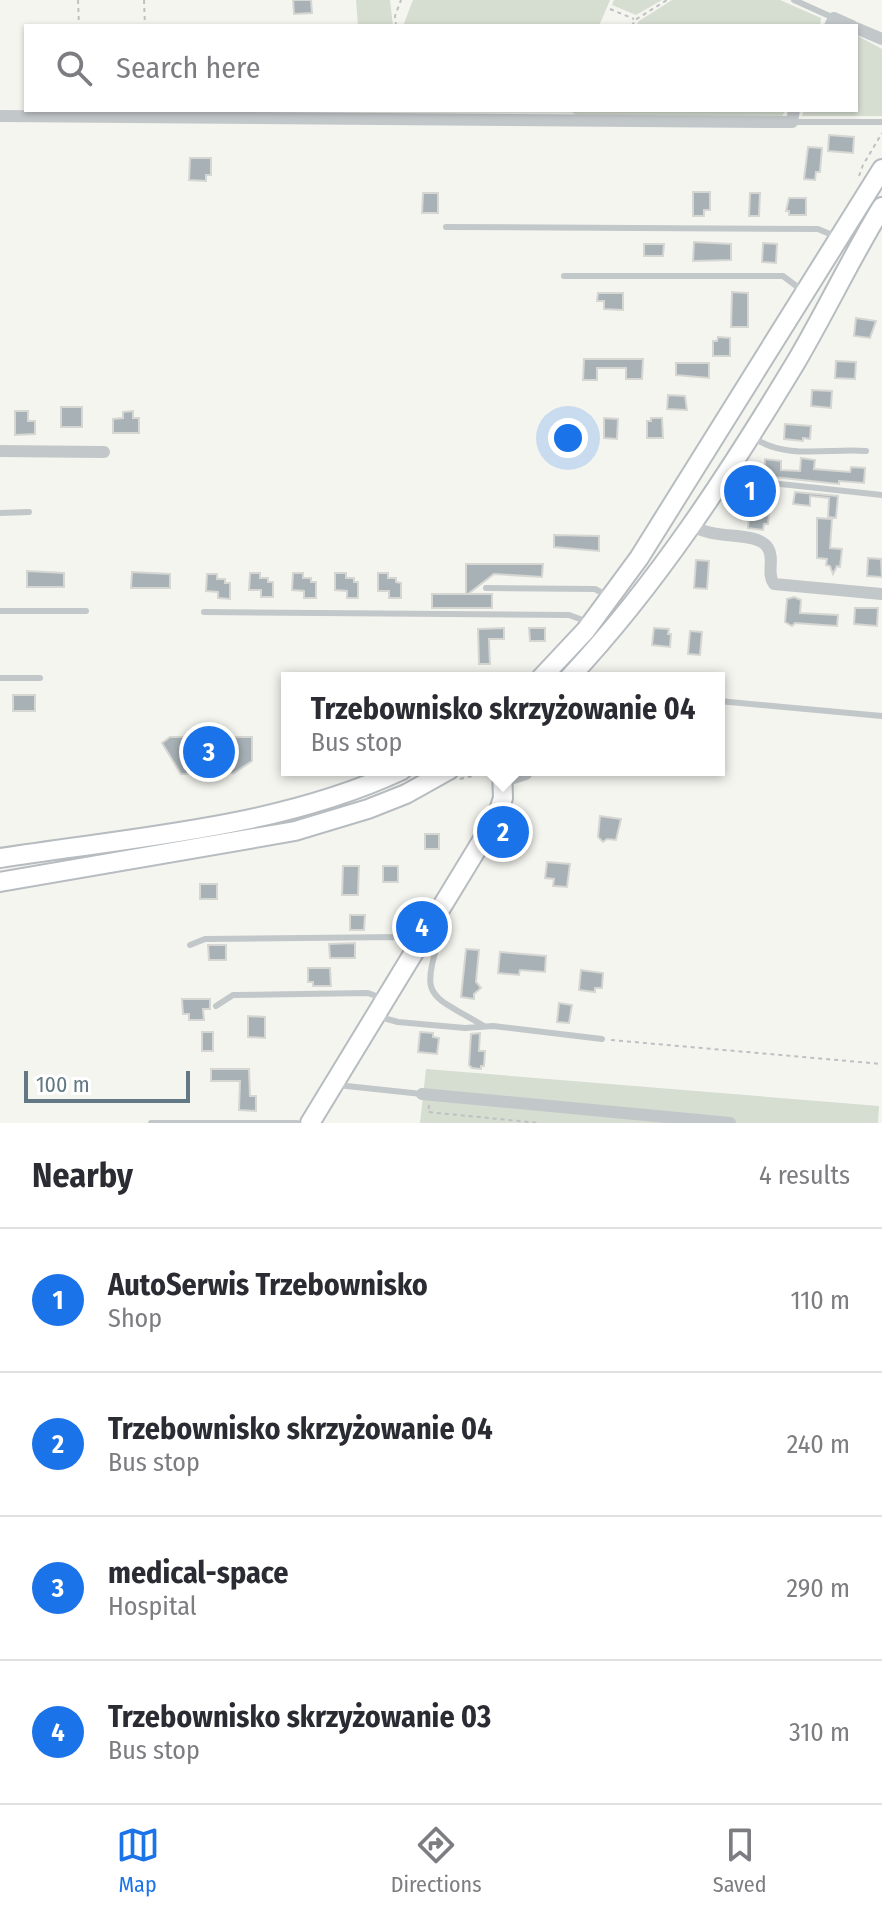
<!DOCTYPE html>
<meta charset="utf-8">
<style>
body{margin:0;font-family:"Fira Sans Condensed",sans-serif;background:#f2f2f3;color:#2b2b33}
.scale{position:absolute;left:24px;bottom:20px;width:166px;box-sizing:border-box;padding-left:8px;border:4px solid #627884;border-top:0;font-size:22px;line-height:28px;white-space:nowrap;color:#627884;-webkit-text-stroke:6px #fff;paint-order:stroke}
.you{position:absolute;left:568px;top:438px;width:28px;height:28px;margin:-20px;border:6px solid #fff;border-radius:50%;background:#1a73e8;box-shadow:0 0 0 12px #1a73e833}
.badge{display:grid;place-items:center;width:52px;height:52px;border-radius:50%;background:#1a73e8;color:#fff;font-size:26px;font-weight:700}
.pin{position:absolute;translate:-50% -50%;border:4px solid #fff;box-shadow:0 2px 8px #0006}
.popup{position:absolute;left:281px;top:672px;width:444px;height:104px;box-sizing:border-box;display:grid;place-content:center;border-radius:0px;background:#fff;filter:drop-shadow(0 2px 6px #0005);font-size:26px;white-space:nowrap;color:#7c7c81}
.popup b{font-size:30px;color:#2b2b33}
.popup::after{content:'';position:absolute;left:50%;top:100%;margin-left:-16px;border:16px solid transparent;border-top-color:#fff}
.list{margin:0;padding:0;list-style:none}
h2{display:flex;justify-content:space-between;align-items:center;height:104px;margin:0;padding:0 32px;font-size:34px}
h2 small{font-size:26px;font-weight:400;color:#7c7c81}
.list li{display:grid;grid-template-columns:52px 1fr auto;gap:24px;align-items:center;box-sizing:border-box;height:144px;padding:0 32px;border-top:2px solid #e1e1e2}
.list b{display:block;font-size:30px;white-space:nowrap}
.list p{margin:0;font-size:26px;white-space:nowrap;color:#7c7c81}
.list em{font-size:26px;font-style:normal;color:#7c7c81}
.icon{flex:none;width:44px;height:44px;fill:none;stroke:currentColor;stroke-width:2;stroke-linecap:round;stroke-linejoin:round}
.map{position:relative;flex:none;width:882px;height:1123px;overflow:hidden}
.search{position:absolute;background:#fff;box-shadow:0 2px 6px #0004;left:24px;right:24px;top:24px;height:88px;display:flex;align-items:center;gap:20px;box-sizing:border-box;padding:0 28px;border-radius:0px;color:#7c7c81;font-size:30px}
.sheet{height:680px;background:#fff}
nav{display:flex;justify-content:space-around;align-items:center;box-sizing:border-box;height:112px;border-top:2px solid #e1e1e2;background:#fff;font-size:22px;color:#7c7c81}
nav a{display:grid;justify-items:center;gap:4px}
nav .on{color:#1a73e8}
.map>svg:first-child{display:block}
</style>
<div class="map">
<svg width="882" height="1123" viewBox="0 0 882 1123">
<rect width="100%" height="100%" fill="#f5f5f0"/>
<path fill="#d6ddd1" d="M 356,0 L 390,0 L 393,26 L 358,26 Z
M 413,0 L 610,0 L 599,26 L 403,26 Z
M 614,0 L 662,0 L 636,15 L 612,5 Z
M 672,0 L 780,0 L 821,18 L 820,26 L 636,26 L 639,21 Z
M 856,35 L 882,49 L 882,116 L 802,116 L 804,110 L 856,110 Z
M 569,110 L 785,110 L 782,117 L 576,115 Z
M 426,1069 L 879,1106 L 878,1123 L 420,1123 Z"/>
<path fill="#a8b2b6" stroke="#d6d6d3" stroke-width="2" d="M 293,0 L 311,0 L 312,13 L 294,14 Z
M 829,135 L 854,137 L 853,153 L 828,151 Z
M 808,147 L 822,148 L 820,172 L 816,172 L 815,180 L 804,179 Z
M 190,158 L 211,158 L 211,175 L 206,175 L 206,181 L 189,180 Z
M 693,192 L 710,192 L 710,210 L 704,210 L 704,216 L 693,216 Z
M 423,193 L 438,193 L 438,213 L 422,213 Z
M 750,193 L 760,193 L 759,216 L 749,216 Z
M 789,198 L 806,198 L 806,215 L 789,215 L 789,211 L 786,211 Z
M 694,242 L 731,244 L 731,260 L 693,261 Z
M 763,243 L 777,244 L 776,263 L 762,262 Z
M 644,244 L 664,244 L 663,256 L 644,256 Z
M 732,292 L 748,293 L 748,327 L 731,327 Z
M 598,293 L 623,293 L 623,310 L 604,309 L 604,301 L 597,301 Z
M 856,318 L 876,321 L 870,338 L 854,336 Z
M 718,337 L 730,338 L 730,356 L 713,356 L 713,341 L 717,341 Z
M 584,359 L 643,359 L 642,379 L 626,379 L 626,368 L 597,368 L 597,380 L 583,380 Z
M 836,361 L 856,362 L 855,379 L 835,378 Z
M 676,363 L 709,363 L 709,378 L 676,375 Z
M 812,390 L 832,391 L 831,408 L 811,406 Z
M 668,395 L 685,396 L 687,410 L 667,409 Z
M 61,407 L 82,407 L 82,427 L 61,427 Z
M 15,411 L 28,411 L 28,421 L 35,421 L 35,434 L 15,435 Z
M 133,411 L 133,418 L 139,418 L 139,433 L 113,433 L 113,419 L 123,418 L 123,412 Z
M 604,418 L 618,419 L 617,439 L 604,438 Z
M 651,418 L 662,418 L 663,438 L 647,438 L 647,421 L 651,421 Z
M 785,424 L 811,426 L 810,439 L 803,438 L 803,441 L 784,439 Z
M 801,458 L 815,460 L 814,469 L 850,472 L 851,467 L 865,468 L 864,483 L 839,481 L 839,484 L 764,476 L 765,459 L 781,461 L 781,470 L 800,471 Z
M 739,484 L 772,489 L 764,496 L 759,496 L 758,513 L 769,514 L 768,524 L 764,524 L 763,530 L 748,528 L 751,497 L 738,496 Z
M 795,492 L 838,496 L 836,518 L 828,517 L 829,498 L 810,496 L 810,506 L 793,504 Z
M 817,518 L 832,519 L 830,548 L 842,549 L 840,567 L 837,566 L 833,574 L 830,566 L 826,565 L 827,559 L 817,558 Z
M 554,535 L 599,536 L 599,551 L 554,547 Z
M 868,558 L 881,559 L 882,577 L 867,576 Z
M 696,560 L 709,561 L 707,589 L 694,588 Z
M 466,564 L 543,564 L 542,577 L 494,574 L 468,594 L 492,594 L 492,608 L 432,608 L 432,594 L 466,594 Z
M 27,571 L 64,573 L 64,587 L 27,587 Z
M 132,572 L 170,574 L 170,588 L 131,588 Z
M 250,573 L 260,573 L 260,578 L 268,578 L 268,582 L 273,582 L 273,597 L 261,597 L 261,590 L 249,590 Z
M 293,573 L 303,573 L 303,578 L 311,578 L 311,582 L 316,582 L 316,598 L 304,598 L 304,591 L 292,590 Z
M 335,573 L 346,573 L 346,578 L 354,578 L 354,582 L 358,582 L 358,598 L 347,598 L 347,591 L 335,590 Z
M 378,573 L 388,573 L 388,578 L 396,578 L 396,582 L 401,583 L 401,598 L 389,598 L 389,591 L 378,591 Z
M 207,574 L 217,574 L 217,579 L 225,579 L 225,583 L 230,583 L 230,599 L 218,598 L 218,592 L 206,591 Z
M 794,597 L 801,600 L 800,613 L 838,615 L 837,626 L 795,623 L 792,626 L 785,622 L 787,599 Z
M 855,608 L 878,608 L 877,626 L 854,624 Z
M 504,628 L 504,639 L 489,639 L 490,664 L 479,664 L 478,629 Z
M 529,628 L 545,628 L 545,641 L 530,641 Z
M 654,628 L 669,629 L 668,634 L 671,634 L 670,647 L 652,645 Z
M 690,631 L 702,632 L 700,655 L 688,654 Z
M 13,695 L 35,695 L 35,711 L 13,711 Z
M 170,737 L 252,737 L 252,761 L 234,773 L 181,774 L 162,743 Z
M 600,816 L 621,819 L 616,840 L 607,839 L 603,842 L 598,837 Z
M 425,834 L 439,834 L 439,849 L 425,849 Z
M 547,862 L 570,864 L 567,887 L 553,886 L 554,879 L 545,878 Z
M 343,866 L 359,866 L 358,895 L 342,895 Z
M 383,866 L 398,866 L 398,882 L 383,882 Z
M 200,884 L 217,884 L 217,899 L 200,899 Z
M 350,915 L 365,915 L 364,930 L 350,930 Z
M 355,943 L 355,958 L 330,958 L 329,944 Z
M 208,945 L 226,945 L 226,960 L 209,960 Z
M 466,949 L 479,950 L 476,982 L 481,988 L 474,994 L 474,999 L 461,997 Z
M 500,952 L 546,956 L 545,972 L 520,970 L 519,975 L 498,973 Z
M 308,968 L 330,968 L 331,986 L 313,986 L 313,982 L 308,982 Z
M 581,970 L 603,973 L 602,988 L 595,988 L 595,992 L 579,990 Z
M 182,999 L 210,999 L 210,1009 L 203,1009 L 204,1020 L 189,1020 L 189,1014 L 183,1014 Z
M 559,1003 L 572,1005 L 569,1023 L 557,1022 Z
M 248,1016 L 265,1017 L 265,1038 L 248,1037 Z
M 202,1032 L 213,1032 L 213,1051 L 202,1051 Z
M 420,1032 L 433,1033 L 433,1037 L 439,1038 L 437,1054 L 418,1052 Z
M 480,1033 L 479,1051 L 485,1051 L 484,1066 L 481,1066 L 481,1069 L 472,1068 L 469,1065 L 471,1034 Z
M 211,1069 L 249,1069 L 250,1096 L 256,1096 L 256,1111 L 239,1110 L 240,1081 L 211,1081 Z"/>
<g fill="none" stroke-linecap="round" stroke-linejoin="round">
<g stroke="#b6bcc0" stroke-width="22">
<path id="secondary" d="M 541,678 L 586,630 L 639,558 L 882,169
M 569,678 C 658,583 729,473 796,362 C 826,311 851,258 882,207
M 0,858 C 134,837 278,828 402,770
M 0,882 L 295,831 L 368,809 L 406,794 L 449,770
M 310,1123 L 497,816 L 503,798 L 502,770"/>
</g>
<path stroke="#bec0c2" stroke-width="2" stroke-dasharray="4 4" stroke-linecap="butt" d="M 78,0 L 79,26
M 144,0 L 145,26
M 610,9 L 634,19
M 396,26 L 395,16 L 401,0
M 632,26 L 635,20 L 667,0
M 859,176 L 863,165 L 882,133
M 460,779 L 489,772
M 611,1040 L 882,1064
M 429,1105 L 428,1112 L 539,1123"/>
<path stroke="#c2c7c9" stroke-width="6" d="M 794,0 L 834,18
M 792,122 L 882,122
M 446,227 L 818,229 L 837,237
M 564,276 L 783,276 L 803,291
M 754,438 C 787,460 829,448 866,451
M 729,473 L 744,480 L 882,495
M 0,513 L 29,512
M 486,588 L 595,589 L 608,596
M 0,611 L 86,611
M 204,612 L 569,615 L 588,622
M 0,678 L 40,678
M 719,701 L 882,716
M 434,924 L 442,929 C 421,999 424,991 484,1026
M 190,945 L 205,939 L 399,937 L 416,940
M 216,1006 L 233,995 L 368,993 L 384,999
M 380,1017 L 398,1022 L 465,1028 L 493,1026 L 602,1039
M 337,1085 L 422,1094
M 151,1123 L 297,1123"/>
<path stroke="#c2c7c9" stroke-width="12" d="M 830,26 L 834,18 L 852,26
M 856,28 L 882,39
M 0,116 L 778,122 L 792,122 L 794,110
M 0,451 L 104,452
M 692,525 C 713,541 757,530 768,548 C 775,560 766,573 774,584 L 882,594
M 504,781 L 526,774 L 529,770
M 422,1094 L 730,1123"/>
<use href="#secondary" stroke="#fff" stroke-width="18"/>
</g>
</svg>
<div class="scale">100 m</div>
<div class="you"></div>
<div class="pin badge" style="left:750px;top:491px">1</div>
<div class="pin badge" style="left:503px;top:832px">2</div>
<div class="popup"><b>Trzebownisko skrzyżowanie 04</b>Bus stop</div>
<div class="pin badge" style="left:209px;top:752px">3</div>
<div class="pin badge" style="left:422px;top:927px">4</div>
<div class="search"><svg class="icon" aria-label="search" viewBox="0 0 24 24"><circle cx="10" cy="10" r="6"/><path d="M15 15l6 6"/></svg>Search here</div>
</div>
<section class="sheet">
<h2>Nearby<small>4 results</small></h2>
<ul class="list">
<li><span class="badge">1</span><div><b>AutoSerwis Trzebownisko</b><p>Shop</p></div><em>110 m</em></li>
<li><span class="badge">2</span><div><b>Trzebownisko skrzyżowanie 04</b><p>Bus stop</p></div><em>240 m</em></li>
<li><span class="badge">3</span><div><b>medical-space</b><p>Hospital</p></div><em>290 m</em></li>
<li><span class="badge">4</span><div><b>Trzebownisko skrzyżowanie 03</b><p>Bus stop</p></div><em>310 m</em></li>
</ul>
</section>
<nav>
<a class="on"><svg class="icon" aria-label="map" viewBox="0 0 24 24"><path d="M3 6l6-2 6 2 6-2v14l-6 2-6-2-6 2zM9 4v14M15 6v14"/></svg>Map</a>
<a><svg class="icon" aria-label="directions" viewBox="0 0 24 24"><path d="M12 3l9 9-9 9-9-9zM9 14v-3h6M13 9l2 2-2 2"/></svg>Directions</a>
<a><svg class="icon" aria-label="saved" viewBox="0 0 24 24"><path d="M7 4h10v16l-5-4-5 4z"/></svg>Saved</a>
</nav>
